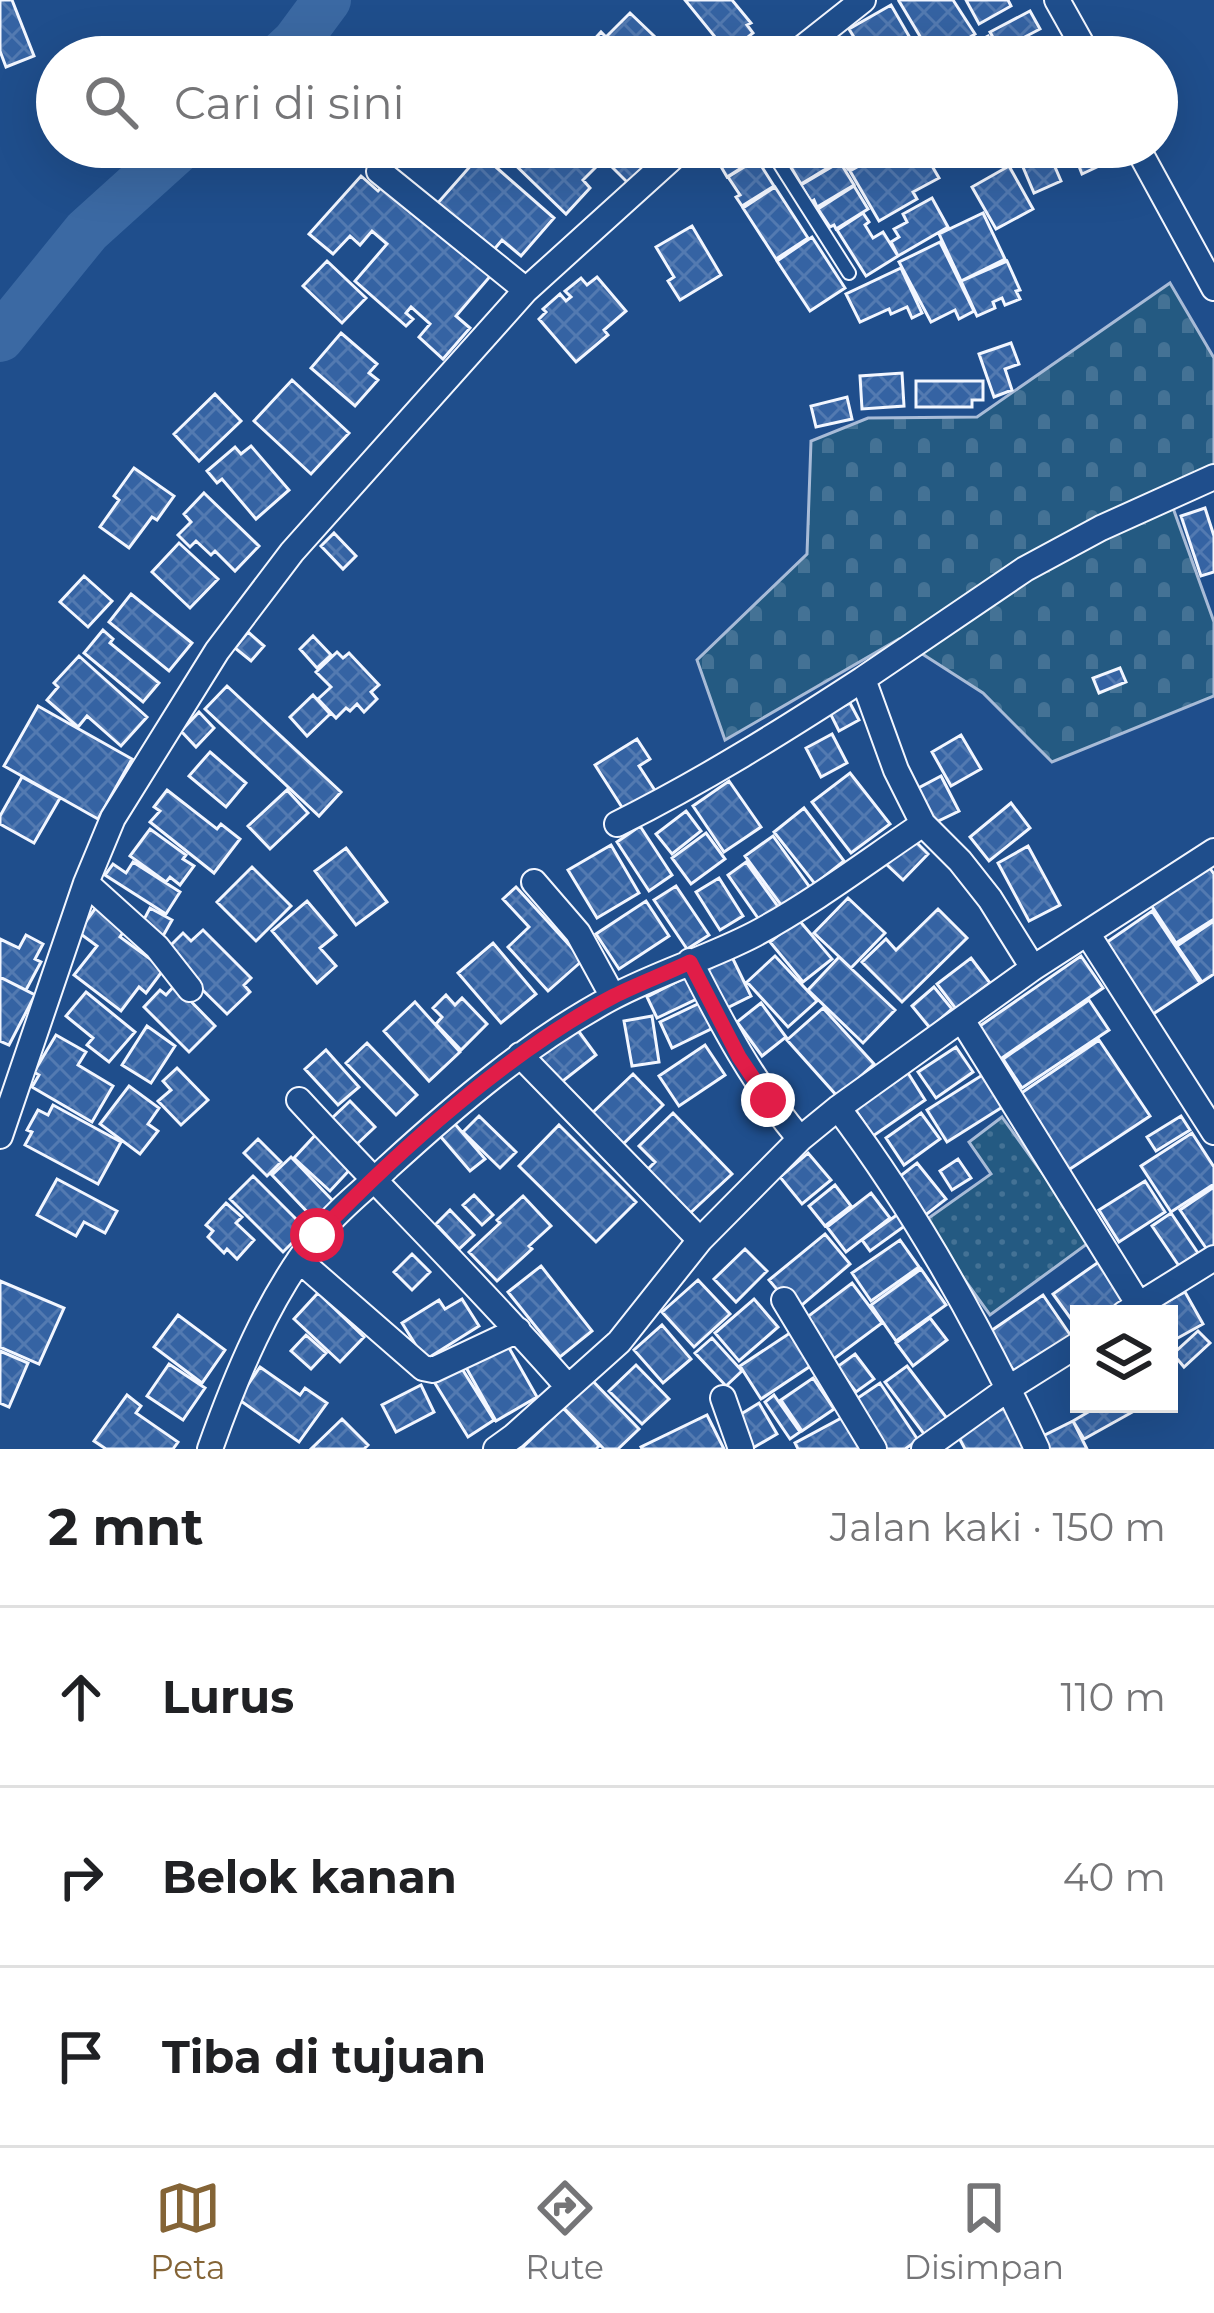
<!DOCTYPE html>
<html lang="id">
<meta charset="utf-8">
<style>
body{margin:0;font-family:Montserrat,sans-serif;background:#f2f2f2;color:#202124}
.controls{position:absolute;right:36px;bottom:36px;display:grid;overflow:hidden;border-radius:0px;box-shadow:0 12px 48px #0002}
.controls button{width:108px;height:108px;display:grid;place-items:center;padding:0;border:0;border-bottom:3px solid #e0e0e0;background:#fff;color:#202124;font:60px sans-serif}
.stop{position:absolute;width:36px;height:36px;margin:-27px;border:9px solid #e11d48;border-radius:50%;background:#fff}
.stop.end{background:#e11d48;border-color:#fff;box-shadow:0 3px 12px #0008}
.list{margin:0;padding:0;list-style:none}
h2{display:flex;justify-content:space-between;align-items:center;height:156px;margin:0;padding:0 48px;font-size:51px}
h2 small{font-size:39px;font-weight:400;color:#757577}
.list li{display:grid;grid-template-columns:78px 1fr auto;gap:36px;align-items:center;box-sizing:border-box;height:180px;padding:0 48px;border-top:3px solid #e0e0e0}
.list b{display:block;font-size:45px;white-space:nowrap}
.list em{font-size:39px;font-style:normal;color:#757577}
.icon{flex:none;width:66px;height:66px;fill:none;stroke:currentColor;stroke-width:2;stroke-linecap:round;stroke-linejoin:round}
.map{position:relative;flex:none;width:1214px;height:1449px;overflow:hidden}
.search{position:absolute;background:#fff;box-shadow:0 12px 48px #0002;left:36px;right:36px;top:36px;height:132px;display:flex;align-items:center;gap:30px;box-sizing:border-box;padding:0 42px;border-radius:66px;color:#757577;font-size:45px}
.sheet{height:696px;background:#fff}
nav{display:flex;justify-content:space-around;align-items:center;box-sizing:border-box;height:168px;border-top:3px solid #e0e0e0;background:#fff;font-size:33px;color:#757577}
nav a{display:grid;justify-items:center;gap:6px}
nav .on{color:#846436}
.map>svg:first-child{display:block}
</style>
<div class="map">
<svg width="1214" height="1449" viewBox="0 0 1214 1449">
<defs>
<pattern id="grass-dots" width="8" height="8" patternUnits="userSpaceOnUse" patternTransform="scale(3)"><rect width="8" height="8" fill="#245a82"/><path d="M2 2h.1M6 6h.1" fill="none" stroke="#447295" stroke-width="1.8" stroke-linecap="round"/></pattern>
<pattern id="cemetery-stones" width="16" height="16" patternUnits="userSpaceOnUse" patternTransform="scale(3)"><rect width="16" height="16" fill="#245a82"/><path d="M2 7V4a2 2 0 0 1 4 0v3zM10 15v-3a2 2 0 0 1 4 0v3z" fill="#447295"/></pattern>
<pattern id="building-cross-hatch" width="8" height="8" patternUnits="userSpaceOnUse" patternTransform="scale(3)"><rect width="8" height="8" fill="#3563a3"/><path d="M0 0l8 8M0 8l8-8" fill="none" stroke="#537ab1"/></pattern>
</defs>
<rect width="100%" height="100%" fill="#1f4e8c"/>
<path fill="url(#grass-dots)" stroke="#a8bbd7" stroke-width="3" d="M 1002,1117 L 1091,1241 L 990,1315 L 923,1222 L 991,1174 L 969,1142 Z"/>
<path fill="url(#cemetery-stones)" stroke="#a8bbd7" stroke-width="3" d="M 1170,283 L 1214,358 L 1214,482 L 1173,508 L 1214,622 L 1214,696 L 1052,762 L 983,693 L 899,639 L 725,740 L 697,660 L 807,554 L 811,441 L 868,418 L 977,417 Z"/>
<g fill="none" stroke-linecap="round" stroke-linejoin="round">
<path stroke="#3b69a3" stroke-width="48" d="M 280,57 L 296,42 L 327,0
M 0,338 L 87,231 L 180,147"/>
</g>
<path fill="url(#building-cross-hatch)" stroke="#f2f6ff" stroke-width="3" d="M 0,0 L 12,0 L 34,56 L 6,67 L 0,51 Z
M 685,0 L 732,0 L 751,23 L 747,25 L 753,33 L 728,53 Z
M 901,0 L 953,0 L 975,34 L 939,57 L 923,57 L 914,42 L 921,38 L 899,1 Z
M 966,0 L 1008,0 L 1011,6 L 979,24 Z
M 891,5 L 917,50 L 905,57 L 866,57 L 849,29 Z
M 1030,11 L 1040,29 L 1000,50 L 990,32 Z
M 630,13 L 676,57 L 604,57 L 590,44 L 601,32 L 606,37 Z
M 988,36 L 998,56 L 1014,46 L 1020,57 L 950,57 Z
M 511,147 L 646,147 L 657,158 L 630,185 L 604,159 L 583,180 L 590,188 L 566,214 L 508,158 L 515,151 Z
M 733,147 L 750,147 L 757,158 L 727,177 L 716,158 Z
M 779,147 L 831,147 L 839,161 L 801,184 Z
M 834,147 L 884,147 L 848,169 Z
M 921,147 L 939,178 L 913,192 L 917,199 L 879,221 L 850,171 L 892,147 Z
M 1031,147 L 1058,147 L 1062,156 L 1052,160 L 1061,181 L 1034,193 L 1017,153 Z
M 1094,148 L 1101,165 L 1082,174 L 1075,156 Z
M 481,154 L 554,218 L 521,256 L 502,240 L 491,253 L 436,205 Z
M 757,159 L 774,186 L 742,206 L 736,197 L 740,195 L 728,177 Z
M 840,162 L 854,185 L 817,207 L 814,200 L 811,202 L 801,185 Z
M 1009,166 L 1033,209 L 996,229 L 972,187 Z
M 361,176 L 378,191 L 388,180 L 493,273 L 456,316 L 470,328 L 443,359 L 419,337 L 430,324 L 411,307 L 406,313 L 413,319 L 406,326 L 355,281 L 387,244 L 372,231 L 360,245 L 350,236 L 333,254 L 309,234 Z
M 854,186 L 868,209 L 836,229 L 834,225 L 830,227 L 818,209 Z
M 775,187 L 808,238 L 776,259 L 743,208 Z
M 932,198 L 948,227 L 898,256 L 891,242 L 899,237 L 894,229 L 907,222 L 903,214 Z
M 863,213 L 869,222 L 865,225 L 873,238 L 883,232 L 898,256 L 866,276 L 837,230 Z
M 983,213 L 1005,259 L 961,281 L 939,234 Z
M 692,226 L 721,275 L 680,300 L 668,281 L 674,277 L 656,247 Z
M 812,237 L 845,288 L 810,311 L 777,261 Z
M 940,242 L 974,311 L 959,319 L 955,310 L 931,322 L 899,262 Z
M 327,261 L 366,298 L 342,323 L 303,286 Z
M 1007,261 L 1020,290 L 1016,291 L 1020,299 L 1005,305 L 1002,298 L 993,302 L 995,308 L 977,316 L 961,281 Z
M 901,268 L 922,313 L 912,318 L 907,307 L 891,314 L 889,309 L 860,322 L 846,294 Z
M 597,277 L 626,311 L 604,330 L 608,335 L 576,362 L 539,319 L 546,312 L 543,309 L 560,294 L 566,301 L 571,297 L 565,291 L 581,278 L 587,285 Z
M 341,333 L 377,364 L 369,373 L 378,380 L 355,406 L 311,368 Z
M 1011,343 L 1019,364 L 1005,369 L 1012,390 L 994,397 L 979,354 Z
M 902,373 L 904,406 L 862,409 L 860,376 Z
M 292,380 L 349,433 L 311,474 L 254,421 Z
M 916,381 L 983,381 L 983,400 L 972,400 L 972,407 L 916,407 Z
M 215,394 L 241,421 L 199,461 L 174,434 Z
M 847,397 L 852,419 L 816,427 L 811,406 Z
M 251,446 L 289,490 L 256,519 L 222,479 L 217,483 L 207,471 L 235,447 L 241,454 Z
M 134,468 L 174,496 L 157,520 L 152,517 L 129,548 L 100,527 L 119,500 L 114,496 Z
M 204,493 L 259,546 L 235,571 L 215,551 L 211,555 L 196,541 L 190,547 L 178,535 L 191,522 L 184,514 Z
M 1205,508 L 1214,536 L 1214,572 L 1201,576 L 1181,516 Z
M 334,533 L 356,556 L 343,569 L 321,546 Z
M 179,543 L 218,579 L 190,608 L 152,572 Z
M 84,576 L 112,601 L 88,627 L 60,602 Z
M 131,594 L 192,643 L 169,671 L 109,622 Z
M 103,630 L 113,639 L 110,643 L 159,683 L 143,702 L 84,653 Z
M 248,632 L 264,646 L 251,661 L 235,648 Z
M 313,636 L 331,655 L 317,668 L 300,649 Z
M 337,652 L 343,658 L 349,653 L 379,685 L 371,692 L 377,699 L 364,712 L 357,704 L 350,711 L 346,708 L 336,718 L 318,699 L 331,687 L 316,672 Z
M 79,656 L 147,717 L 121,746 L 87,716 L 78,727 L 47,700 L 58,687 L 54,683 Z
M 1120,668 L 1126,682 L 1099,693 L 1093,678 Z
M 227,686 L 341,792 L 319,816 L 205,709 Z
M 313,695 L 330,714 L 307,736 L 290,717 Z
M 850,703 L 859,720 L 839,731 L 830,713 Z
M 38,706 L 132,759 L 98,819 L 4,766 Z
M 199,712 L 214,728 L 196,747 L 181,731 Z
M 832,734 L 847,763 L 821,777 L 806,748 Z
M 961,735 L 981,769 L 951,786 L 932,752 Z
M 637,739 L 650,759 L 639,766 L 656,792 L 625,812 L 595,765 Z
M 210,752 L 246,783 L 226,807 L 189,776 Z
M 850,773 L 890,824 L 851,853 L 812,802 Z
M 941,776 L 959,811 L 928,826 L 911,792 Z
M 22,777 L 60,798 L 34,843 L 0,824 L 0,816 Z
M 729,781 L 761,827 L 724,852 L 693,806 Z
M 167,790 L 217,829 L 221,824 L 240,839 L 214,873 L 150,822 L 160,811 L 154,807 Z
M 287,790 L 308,813 L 270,849 L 248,826 Z
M 1011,803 L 1030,828 L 989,861 L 970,837 Z
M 804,808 L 844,861 L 815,884 L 774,832 Z
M 686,811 L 701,831 L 672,854 L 656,834 Z
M 640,826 L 672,875 L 649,891 L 617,842 Z
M 150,829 L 186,855 L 183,859 L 194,866 L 180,885 L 170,877 L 166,882 L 130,856 Z
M 706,833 L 725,859 L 691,884 L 672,858 Z
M 773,836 L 811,889 L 784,909 L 745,856 Z
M 912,838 L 928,854 L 903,880 L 886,864 Z
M 611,845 L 639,893 L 597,918 L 568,870 Z
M 1028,846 L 1060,905 L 1029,921 L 998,863 Z
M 346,848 L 387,902 L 356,925 L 315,871 Z
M 133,862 L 180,892 L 166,914 L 105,875 L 113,864 L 126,873 Z
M 746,862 L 779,908 L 760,921 L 728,875 Z
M 252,867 L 291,906 L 256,941 L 217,902 Z
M 1209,867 L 1214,874 L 1214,919 L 1176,943 L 1151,905 Z
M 719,878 L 743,916 L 720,930 L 696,892 Z
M 676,886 L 709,935 L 687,949 L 654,900 Z
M 516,887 L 583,960 L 548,991 L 508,947 L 529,927 L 503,899 Z
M 848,898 L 885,933 L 851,968 L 814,933 Z
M 307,901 L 336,935 L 320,948 L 336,966 L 317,983 L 272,931 Z
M 646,901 L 669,936 L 619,969 L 596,934 Z
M 97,906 L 126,928 L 120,937 L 164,969 L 146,993 L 139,987 L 121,1011 L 74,975 L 97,946 L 78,932 Z
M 150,908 L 172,920 L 163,936 L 141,925 Z
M 938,909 L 967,938 L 902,1002 L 862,962 L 886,939 L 896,950 Z
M 1152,911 L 1200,983 L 1147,1018 L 1100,947 Z
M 798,919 L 832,959 L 803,982 L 770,942 Z
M 1214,921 L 1214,974 L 1202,982 L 1177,946 Z
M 203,930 L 251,978 L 244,985 L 250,992 L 227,1014 L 164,952 L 183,933 L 191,941 Z
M 26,935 L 43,944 L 35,959 L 41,962 L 26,990 L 0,977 L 0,939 L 19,948 Z
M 493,943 L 536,994 L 501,1023 L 458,973 Z
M 775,956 L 817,1001 L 788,1027 L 747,982 Z
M 1081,956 L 1103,988 L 999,1060 L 977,1028 Z
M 732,957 L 751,996 L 717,1013 L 698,974 Z
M 839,957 L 895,1010 L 863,1043 L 808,990 Z
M 971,958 L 990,983 L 956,1009 L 937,984 Z
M 692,974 L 703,996 L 657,1018 L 647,997 Z
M 0,977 L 35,995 L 9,1045 L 0,1041 Z
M 175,985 L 215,1026 L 189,1052 L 144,1007 L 160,990 L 166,995 Z
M 934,987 L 952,1009 L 930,1028 L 912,1006 Z
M 86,992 L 135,1032 L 109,1062 L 87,1045 L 93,1038 L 66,1016 Z
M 446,995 L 455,1005 L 462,998 L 487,1024 L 461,1050 L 436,1024 L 442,1017 L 433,1008 Z
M 1089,1000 L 1109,1030 L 1022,1088 L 1003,1059 Z
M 415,1002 L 460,1052 L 429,1081 L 384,1031 Z
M 702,1002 L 715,1027 L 672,1048 L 660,1022 Z
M 761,1003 L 786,1037 L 762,1056 L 737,1022 Z
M 823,1008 L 874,1064 L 838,1097 L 787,1040 Z
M 652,1016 L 659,1062 L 632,1066 L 624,1021 Z
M 574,1025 L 596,1055 L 554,1088 L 531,1059 Z
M 147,1026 L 175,1046 L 151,1083 L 122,1065 Z
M 56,1035 L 86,1052 L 78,1065 L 113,1086 L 92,1122 L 32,1087 L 39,1075 L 34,1072 Z
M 1099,1040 L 1150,1116 L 1067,1171 L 1017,1096 Z
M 367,1043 L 417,1095 L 396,1115 L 346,1063 Z
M 705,1045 L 725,1075 L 679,1106 L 659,1076 Z
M 956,1047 L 973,1072 L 936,1098 L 918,1072 Z
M 326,1050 L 359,1087 L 338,1105 L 305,1069 Z
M 177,1068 L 208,1100 L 181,1125 L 158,1101 L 171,1090 L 163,1081 Z
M 908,1073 L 925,1100 L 873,1136 L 855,1109 Z
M 633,1074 L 663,1105 L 620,1147 L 590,1115 Z
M 984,1074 L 1004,1106 L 947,1142 L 927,1110 Z
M 129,1086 L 159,1108 L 148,1124 L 158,1131 L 140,1154 L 100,1124 Z
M 350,1101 L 375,1127 L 356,1145 L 331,1119 Z
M 53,1105 L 121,1142 L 98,1184 L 25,1145 L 32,1132 L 27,1130 L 38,1110 L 48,1115 Z
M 673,1113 L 732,1174 L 687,1216 L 645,1172 L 655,1162 L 639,1146 Z
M 921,1113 L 940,1139 L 904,1165 L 886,1138 Z
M 479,1116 L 516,1152 L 500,1168 L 463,1132 Z
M 1181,1116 L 1190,1130 L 1156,1151 L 1147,1137 Z
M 449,1117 L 485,1159 L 470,1171 L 435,1130 Z
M 559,1125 L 636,1202 L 596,1242 L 519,1166 Z
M 320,1130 L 355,1164 L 330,1191 L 294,1158 Z
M 1192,1133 L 1214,1167 L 1214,1184 L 1171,1212 L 1141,1166 Z
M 258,1139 L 281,1162 L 267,1176 L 244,1153 Z
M 808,1153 L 831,1180 L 802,1204 L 780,1177 Z
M 291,1157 L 334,1202 L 316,1221 L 272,1175 Z
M 958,1159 L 971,1178 L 952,1190 L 940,1171 Z
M 917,1163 L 946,1199 L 923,1217 L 894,1181 Z
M 253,1176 L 306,1229 L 283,1252 L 230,1199 Z
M 57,1179 L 117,1211 L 105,1233 L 84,1222 L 76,1236 L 37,1215 Z
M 1145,1181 L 1165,1212 L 1119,1242 L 1099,1210 Z
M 835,1185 L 851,1206 L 825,1226 L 809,1206 Z
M 1214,1187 L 1214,1247 L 1208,1251 L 1180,1210 Z
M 871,1193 L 890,1218 L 846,1252 L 827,1227 Z
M 474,1195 L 493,1215 L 482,1225 L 463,1205 Z
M 523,1196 L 551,1226 L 529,1246 L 532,1249 L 497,1281 L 469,1252 L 500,1223 L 497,1220 Z
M 226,1203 L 242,1217 L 236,1223 L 254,1240 L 237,1259 L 227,1249 L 224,1253 L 208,1237 L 213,1231 L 206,1225 Z
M 450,1210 L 474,1235 L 459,1249 L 436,1224 Z
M 1171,1213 L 1198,1253 L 1179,1266 L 1152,1226 Z
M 898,1214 L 906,1225 L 870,1251 L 862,1240 Z
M 825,1234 L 850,1264 L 795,1311 L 769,1280 Z
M 900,1240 L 919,1267 L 871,1301 L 852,1273 Z
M 745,1249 L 767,1271 L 736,1302 L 714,1279 Z
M 412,1254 L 430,1272 L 412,1290 L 394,1272 Z
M 1100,1261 L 1126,1298 L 1104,1314 L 1079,1314 L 1079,1330 L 1053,1294 Z
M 541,1266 L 592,1331 L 560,1357 L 508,1292 Z
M 921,1269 L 946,1305 L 896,1341 L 871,1305 Z
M 698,1280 L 730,1314 L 694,1347 L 662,1312 Z
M 0,1281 L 64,1308 L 39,1364 L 0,1347 Z
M 852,1283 L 882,1323 L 831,1361 L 802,1321 Z
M 1185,1292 L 1203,1324 L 1176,1339 L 1169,1326 L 1169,1314 L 1163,1314 L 1159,1306 Z
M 318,1293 L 364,1337 L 340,1362 L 294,1319 Z
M 1043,1295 L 1071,1336 L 1016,1374 L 988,1333 Z
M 462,1299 L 479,1326 L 425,1360 L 402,1323 L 439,1300 L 445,1309 Z
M 754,1299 L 778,1327 L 739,1361 L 715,1333 Z
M 178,1315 L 225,1350 L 202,1383 L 154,1347 Z
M 930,1318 L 947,1340 L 913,1366 L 896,1343 Z
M 662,1325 L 691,1359 L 663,1383 L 634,1350 Z
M 793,1331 L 815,1363 L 761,1399 L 740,1366 Z
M 1198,1331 L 1210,1343 L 1184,1367 L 1173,1354 Z
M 306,1335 L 326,1353 L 311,1369 L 291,1351 Z
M 712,1338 L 742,1371 L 726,1386 L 695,1353 Z
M 504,1339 L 537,1397 L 496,1421 L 463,1362 Z
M 0,1351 L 28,1363 L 9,1407 L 0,1403 Z
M 855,1354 L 874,1379 L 856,1392 L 837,1367 Z
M 169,1364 L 205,1388 L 183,1420 L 147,1396 Z
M 459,1364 L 494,1420 L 468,1437 L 433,1380 Z
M 636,1365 L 669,1399 L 642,1424 L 609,1391 Z
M 907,1366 L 949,1421 L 927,1438 L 885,1382 Z
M 260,1367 L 300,1395 L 305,1388 L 327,1403 L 299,1442 L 238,1399 Z
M 587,1375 L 639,1429 L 618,1449 L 604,1449 L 559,1403 Z
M 813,1378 L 834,1409 L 802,1431 L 781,1400 Z
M 880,1383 L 918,1440 L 905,1449 L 883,1449 L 852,1402 Z
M 421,1385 L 434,1412 L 396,1432 L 382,1405 Z
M 127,1395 L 141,1406 L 136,1413 L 178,1442 L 173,1449 L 106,1449 L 94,1441 Z
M 774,1395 L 800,1432 L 790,1439 L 765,1402 Z
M 759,1403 L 777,1434 L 751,1449 L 733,1419 Z
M 1086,1404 L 1144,1404 L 1145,1405 L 1084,1439 L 1073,1421 L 1090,1411 Z
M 563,1408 L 599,1446 L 596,1449 L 521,1449 Z
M 1004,1408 L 1028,1449 L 965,1449 L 957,1434 Z
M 707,1415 L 724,1449 L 642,1449 L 641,1447 Z
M 847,1415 L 865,1449 L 798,1449 L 795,1443 Z
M 342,1419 L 368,1445 L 364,1449 L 311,1449 Z
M 1073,1421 L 1087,1449 L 1040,1449 L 1035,1440 Z"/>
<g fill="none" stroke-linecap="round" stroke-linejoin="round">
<g stroke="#f2f6ff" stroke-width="16">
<path id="service" d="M 769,147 L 849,273"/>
</g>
<g stroke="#f2f6ff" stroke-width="28">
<path id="minor" d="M 1057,0 L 1089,57
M 791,57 L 863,0
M 1137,147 L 1214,288
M 379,171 L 526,290
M 1214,477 L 1101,528 L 1025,569 L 863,679 L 896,770 L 923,824 L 960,861 L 990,899 L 1033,968 L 1214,851
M 617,824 C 703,781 783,731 863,679
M 534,882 L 578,933 L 613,997
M 86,883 L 157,947 L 190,989
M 1087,933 L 1214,1132
M 690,961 C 723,1026 753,1083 800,1139
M 962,1020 L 1139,1305
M 520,1055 L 700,1240
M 299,1100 C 388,1197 482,1288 568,1387
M 838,1108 C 917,1213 982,1330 1037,1449
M 0,1136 L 86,883 L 113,818 L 217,651 L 292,552 L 526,290 L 684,147
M 299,1260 L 423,1368 L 433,1370 L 518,1330
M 784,1300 L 874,1449
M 1124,1314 L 1214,1258
M 723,1398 L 741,1449
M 210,1449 C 236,1376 268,1298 316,1237 C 336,1211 364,1190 388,1167 C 457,1104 530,1041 613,997 C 658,973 709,958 755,934 C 814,902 868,861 923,824
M 496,1449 L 514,1436 L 619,1342 L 700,1240 L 800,1139 L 838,1108 L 1033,968
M 924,1449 L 1009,1388 L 1079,1344"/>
</g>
<use href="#service" stroke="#1f4e8c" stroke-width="12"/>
<use href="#minor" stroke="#1f4e8c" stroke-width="24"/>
</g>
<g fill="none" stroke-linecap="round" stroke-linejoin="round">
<path stroke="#e11d48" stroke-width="15" d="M 317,1235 C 399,1150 509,1051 614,996 C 638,984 665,974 690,962 L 739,1057 L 768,1100"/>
</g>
</svg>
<div class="controls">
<button><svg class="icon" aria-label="layers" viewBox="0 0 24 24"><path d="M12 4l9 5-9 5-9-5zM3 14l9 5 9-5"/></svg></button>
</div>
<div class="stop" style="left:317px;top:1235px"></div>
<div class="stop end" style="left:768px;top:1100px"></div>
<div class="search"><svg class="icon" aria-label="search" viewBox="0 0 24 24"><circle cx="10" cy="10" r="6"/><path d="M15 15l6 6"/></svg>Cari di sini</div>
</div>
<section class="sheet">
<h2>2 mnt<small>Jalan kaki · 150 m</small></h2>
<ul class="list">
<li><svg class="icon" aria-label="ahead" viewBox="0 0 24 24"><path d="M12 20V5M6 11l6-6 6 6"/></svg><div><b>Lurus</b></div><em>110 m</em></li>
<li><svg class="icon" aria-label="right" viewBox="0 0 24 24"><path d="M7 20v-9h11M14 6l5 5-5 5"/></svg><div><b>Belok kanan</b></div><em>40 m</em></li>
<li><svg class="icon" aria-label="arrive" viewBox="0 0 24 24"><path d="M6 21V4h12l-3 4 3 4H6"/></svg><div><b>Tiba di tujuan</b></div></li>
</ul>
</section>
<nav>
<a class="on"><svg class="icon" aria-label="map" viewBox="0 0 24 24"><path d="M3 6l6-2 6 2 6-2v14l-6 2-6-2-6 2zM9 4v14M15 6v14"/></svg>Peta</a>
<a><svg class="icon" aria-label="directions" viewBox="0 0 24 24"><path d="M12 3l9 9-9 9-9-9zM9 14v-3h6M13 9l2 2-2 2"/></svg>Rute</a>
<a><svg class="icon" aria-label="saved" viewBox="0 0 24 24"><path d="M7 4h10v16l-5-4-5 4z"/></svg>Disimpan</a>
</nav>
